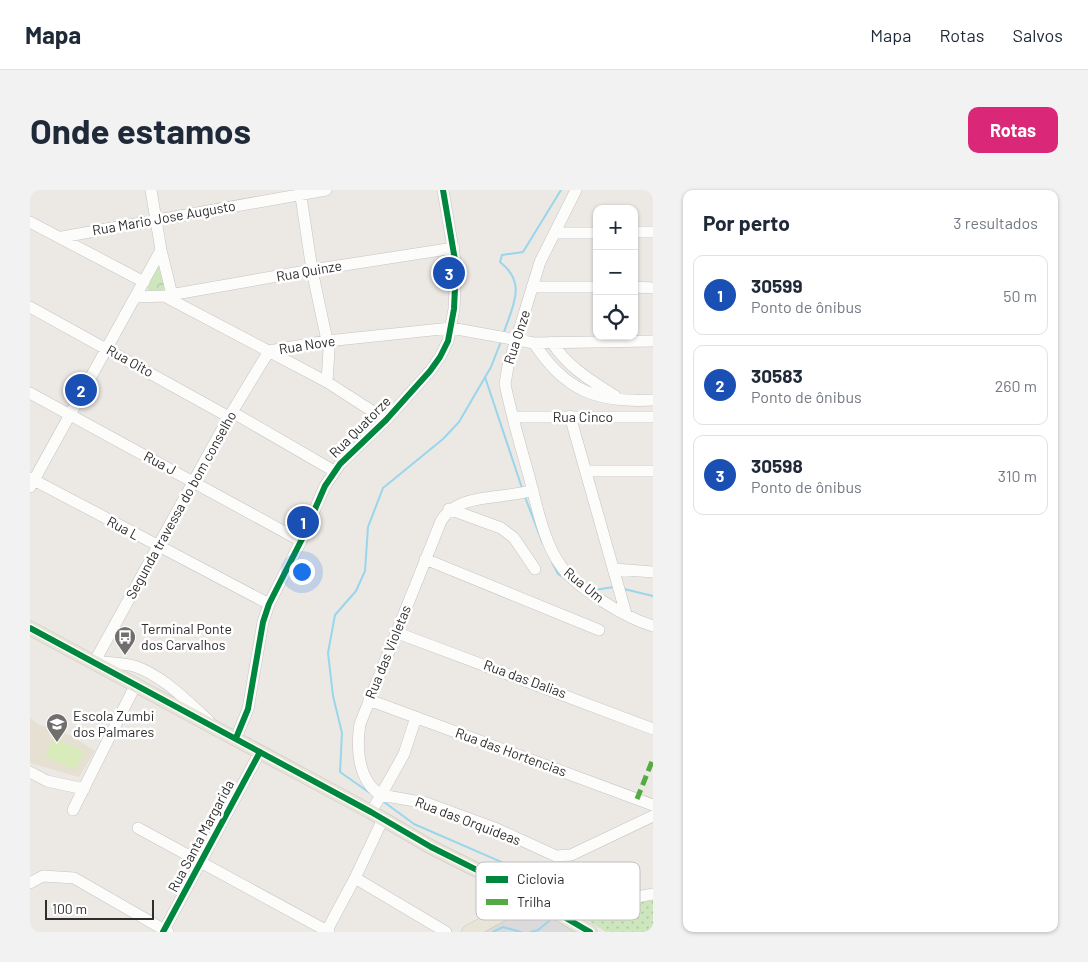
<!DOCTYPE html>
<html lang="pt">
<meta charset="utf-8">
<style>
body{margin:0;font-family:Barlow,sans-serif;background:#f2f2f3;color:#1f2937}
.controls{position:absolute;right:15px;top:15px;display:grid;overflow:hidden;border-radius:10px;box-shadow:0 1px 4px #0004}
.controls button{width:45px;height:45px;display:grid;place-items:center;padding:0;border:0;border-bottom:1px solid #e0e1e3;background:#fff;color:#1f2937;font:25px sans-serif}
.scale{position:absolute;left:15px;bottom:12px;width:109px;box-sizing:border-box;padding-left:5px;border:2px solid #2e2e2e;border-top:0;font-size:14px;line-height:18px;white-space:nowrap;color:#2e2e2e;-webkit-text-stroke:4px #fff;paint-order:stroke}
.you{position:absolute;left:271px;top:381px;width:18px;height:18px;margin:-12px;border:4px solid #fff;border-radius:50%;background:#1a73e8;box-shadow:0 0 0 8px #1a73e833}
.badge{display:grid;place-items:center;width:32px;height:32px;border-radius:50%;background:#db2777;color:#fff;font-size:16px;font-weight:700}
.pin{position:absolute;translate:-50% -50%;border:2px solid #fff;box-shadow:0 1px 5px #0006}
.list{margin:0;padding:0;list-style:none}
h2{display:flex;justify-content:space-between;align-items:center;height:65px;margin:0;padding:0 20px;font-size:21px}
h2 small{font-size:16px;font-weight:400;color:#747a83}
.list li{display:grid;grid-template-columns:32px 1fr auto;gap:15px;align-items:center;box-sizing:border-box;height:80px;margin:0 10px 10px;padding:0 10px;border:1px solid #e0e1e3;border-radius:10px}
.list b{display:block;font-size:19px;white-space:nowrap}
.list p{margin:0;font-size:16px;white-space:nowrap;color:#747a83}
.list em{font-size:16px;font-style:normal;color:#747a83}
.icon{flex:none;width:28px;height:28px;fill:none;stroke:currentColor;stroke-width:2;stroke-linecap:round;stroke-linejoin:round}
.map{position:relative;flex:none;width:623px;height:742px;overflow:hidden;border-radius:10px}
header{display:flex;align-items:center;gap:30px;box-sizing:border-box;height:70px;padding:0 25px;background:#fff;border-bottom:1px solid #e0e1e3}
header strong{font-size:24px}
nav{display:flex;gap:28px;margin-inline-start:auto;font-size:18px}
.intro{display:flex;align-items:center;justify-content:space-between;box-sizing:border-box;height:120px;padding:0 30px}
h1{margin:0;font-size:35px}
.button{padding:12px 22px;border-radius:10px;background:#db2777;color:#fff;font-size:18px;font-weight:700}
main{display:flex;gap:30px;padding:0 30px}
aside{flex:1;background:#fff;border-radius:10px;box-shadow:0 1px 4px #0004}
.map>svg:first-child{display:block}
</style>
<header>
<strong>Mapa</strong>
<nav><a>Mapa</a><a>Rotas</a><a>Salvos</a></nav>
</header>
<div class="intro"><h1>Onde estamos</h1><a class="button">Rotas</a></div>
<main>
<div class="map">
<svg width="623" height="742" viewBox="0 0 623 742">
<defs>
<pattern id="grass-dots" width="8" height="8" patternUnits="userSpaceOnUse" patternTransform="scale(1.25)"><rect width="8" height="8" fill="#cee6be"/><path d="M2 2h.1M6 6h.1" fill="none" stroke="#b1c6a4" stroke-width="1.8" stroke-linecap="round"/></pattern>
<pattern id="forest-crowns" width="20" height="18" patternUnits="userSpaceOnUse" patternTransform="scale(1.25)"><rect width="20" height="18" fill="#cee6be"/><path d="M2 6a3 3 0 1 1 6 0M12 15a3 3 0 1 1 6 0" fill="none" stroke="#b1c6a4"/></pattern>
</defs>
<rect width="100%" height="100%" fill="#ece8e4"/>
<path fill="#dcd9db" d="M 509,719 L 550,742 L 452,742 L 488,721 Z"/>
<path fill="#e6e0d3" d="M 0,528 L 8,534 L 42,546 L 65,561 L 49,587 L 0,573 Z"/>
<path fill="url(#grass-dots)" d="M 623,707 L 623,742 L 576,742 L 554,728 L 570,718 L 610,713 Z"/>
<path fill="url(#forest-crowns)" d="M 130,70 L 136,99 L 121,103 L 116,96 Z"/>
<path fill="#d9eabb" d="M 23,548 L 54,561 L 46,580 L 15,567 Z"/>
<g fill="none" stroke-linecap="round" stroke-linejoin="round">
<path stroke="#99d6ec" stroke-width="2" d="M 474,142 C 483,115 497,93 470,72 L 472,65 L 493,62 L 531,0
M 455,187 L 492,298
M 495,307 L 513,354
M 522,372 L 528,384 L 536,389
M 594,399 L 623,406
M 564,400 L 584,397
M 340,603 L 310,582 L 312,543 L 303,506 L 298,463 L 305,425 L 326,401 L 335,381 L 338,337 L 353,298 L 413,249 L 429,232 L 461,177 L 470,154
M 354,612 L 384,634 L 499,684 L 528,709 L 526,715
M 463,742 L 473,737 L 491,742
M 501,742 L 508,740 L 519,731"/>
<g stroke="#c5c4c5" stroke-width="12">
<path id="minor" d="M 121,0 L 131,60 L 142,105
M 270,0 L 282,80 L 299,160 L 297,192
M 546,0 L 510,72 L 478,176 L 475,194 C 481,223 489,251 497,279 C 506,310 512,350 531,376 C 548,399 596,428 623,436
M 0,32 L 114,92
M 604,42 L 623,42
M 525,43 L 567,43
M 32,47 L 296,0
M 502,97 L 567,97
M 604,97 L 623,98
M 134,106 L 282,80 L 424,58
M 107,107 L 134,106 L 297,192 L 356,230
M 0,117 L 199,227
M 522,152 C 536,176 563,192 585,206
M 504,153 L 623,151
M 239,161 L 297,151 L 421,138 L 504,153 C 535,201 567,213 623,210
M 0,203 L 271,351
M 202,222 L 304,281
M 540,226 L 596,424
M 483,227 L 623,227
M 557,281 L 623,281
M 0,288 L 239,414
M 0,297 L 131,60
M 419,319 L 471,338 L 484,348 L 505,379
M 395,369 L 569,440
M 584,379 L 623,382
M 365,442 L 623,539
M 339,510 L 623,615
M 386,527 L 374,564 L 351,605 C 328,591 326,558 330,534 L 411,331 C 428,302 473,310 503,300
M 179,531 C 157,511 132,485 104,476 C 92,473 77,473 65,471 L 199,227 L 239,161
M 206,548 L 218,519 L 233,432 L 239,414 L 271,351 L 295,296 L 310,274 L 356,230 L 400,181 L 410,167 L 418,151 L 424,119 L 426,76 L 413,0
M 0,582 L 17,591 L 54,599
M 43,620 L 106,494
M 341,622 L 351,605 L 396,613 L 467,639 L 526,666 L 541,665 L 623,626
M 108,638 L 299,742
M 325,688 L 416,742
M 0,693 L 13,686 L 44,688 L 138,742
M 541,731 L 566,715 L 623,704
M 133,742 L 230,562
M 296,742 L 325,688 L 353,629"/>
</g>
<g stroke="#c6c5c4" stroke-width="15">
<path id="major" d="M 0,438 L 341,622 L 401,657 L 493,703 L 560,742
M 439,742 L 502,708"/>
</g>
<use href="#minor" stroke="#fcfcfb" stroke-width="11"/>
<use href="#major" stroke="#e8e4d6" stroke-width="14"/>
<path stroke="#54ab44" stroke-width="5" stroke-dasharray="10 5" stroke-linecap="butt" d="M 607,609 L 623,569"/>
<g stroke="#fff" stroke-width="9">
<path id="cycleway" d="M 0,438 L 341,622 L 401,657 L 493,703 L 560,742
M 206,548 L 218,519 L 233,432 L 239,414 L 271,351 L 295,296 L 310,274 L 356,230 L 400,181 L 410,167 L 418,151 L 424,119 L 426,76 L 413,0
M 133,742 L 230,562"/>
</g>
<use href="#cycleway" stroke="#00873e" stroke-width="6"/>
</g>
<defs>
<g id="bus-pin" transform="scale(1.125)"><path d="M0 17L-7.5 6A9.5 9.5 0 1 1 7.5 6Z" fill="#706f6e" stroke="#fff"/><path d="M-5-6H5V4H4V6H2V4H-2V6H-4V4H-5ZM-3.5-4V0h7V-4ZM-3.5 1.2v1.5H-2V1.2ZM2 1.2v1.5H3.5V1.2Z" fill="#fff"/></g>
<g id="school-pin" transform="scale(1.125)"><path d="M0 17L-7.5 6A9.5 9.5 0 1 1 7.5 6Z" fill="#706f6e" stroke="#fff"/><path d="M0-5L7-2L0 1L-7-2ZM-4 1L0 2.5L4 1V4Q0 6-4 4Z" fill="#fff"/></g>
</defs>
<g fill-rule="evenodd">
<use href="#bus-pin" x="95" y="447"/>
<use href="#school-pin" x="27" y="534"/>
</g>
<g text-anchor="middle" stroke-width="5" stroke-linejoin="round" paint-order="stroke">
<g font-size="14" fill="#2e2e2e" stroke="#fff">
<text transform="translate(134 28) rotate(-10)" y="5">Rua Mario Jose Augusto</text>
<text transform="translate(279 81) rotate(-10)" y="5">Rua Quinze</text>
<text transform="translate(487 147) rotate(-72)" y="5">Rua Onze</text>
<text transform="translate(277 155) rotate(-9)" y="5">Rua Nove</text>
<text transform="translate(100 171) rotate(29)" y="5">Rua Oito</text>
<text x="553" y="232">Rua Cinco</text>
<text transform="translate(330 237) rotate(-45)" y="5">Rua Quatorze</text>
<text transform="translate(130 273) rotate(28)" y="5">Rua J</text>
<text transform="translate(151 315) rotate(-61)" y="5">Segunda travessa do bom conselho</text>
<text transform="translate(93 338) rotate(28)" y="5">Rua L</text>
<text transform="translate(554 395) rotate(39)" y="5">Rua Um</text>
<text transform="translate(358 462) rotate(-68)" y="5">Rua das Violetas</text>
<text transform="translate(495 489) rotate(20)" y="5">Rua das Dalias</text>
<text transform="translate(481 562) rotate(20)" y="5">Rua das Hortencias</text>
<text transform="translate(438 631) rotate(21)" y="5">Rua das Orquideas</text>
<text transform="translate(171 646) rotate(-62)" y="5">Rua Santa Margarida</text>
</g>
<g font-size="14" fill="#2e2e2e" stroke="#fff" text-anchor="start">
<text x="111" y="444">Terminal Ponte<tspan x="111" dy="16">dos Carvalhos</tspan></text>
<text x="43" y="531">Escola Zumbi<tspan x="43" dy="16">dos Palmares</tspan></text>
</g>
</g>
<rect x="446" y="672" width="164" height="58" rx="8" fill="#fff" stroke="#c0c0c0" stroke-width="1"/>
<rect x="456" y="686" width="22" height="7" fill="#00873e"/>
<rect x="456" y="709" width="22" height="6" fill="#54ab44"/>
<g font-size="14" fill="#2e2e2e">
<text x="487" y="694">Ciclovia</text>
<text x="487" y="717">Trilha</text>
</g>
</svg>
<div class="controls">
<button>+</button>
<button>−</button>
<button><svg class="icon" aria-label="locate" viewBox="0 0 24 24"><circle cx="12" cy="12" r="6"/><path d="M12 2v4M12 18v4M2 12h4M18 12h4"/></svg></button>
</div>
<div class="scale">100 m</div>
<div class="you"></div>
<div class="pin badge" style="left:273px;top:332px;background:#1a4fb4">1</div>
<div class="pin badge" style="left:51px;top:200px;background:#1a4fb4">2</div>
<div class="pin badge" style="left:419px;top:83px;background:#1a4fb4">3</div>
</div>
<aside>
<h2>Por perto<small>3 resultados</small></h2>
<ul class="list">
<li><span class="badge" style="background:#1a4fb4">1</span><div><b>30599</b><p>Ponto de ônibus</p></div><em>50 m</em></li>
<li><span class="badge" style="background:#1a4fb4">2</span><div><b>30583</b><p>Ponto de ônibus</p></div><em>260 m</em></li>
<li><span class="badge" style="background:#1a4fb4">3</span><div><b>30598</b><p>Ponto de ônibus</p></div><em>310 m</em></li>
</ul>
</aside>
</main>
